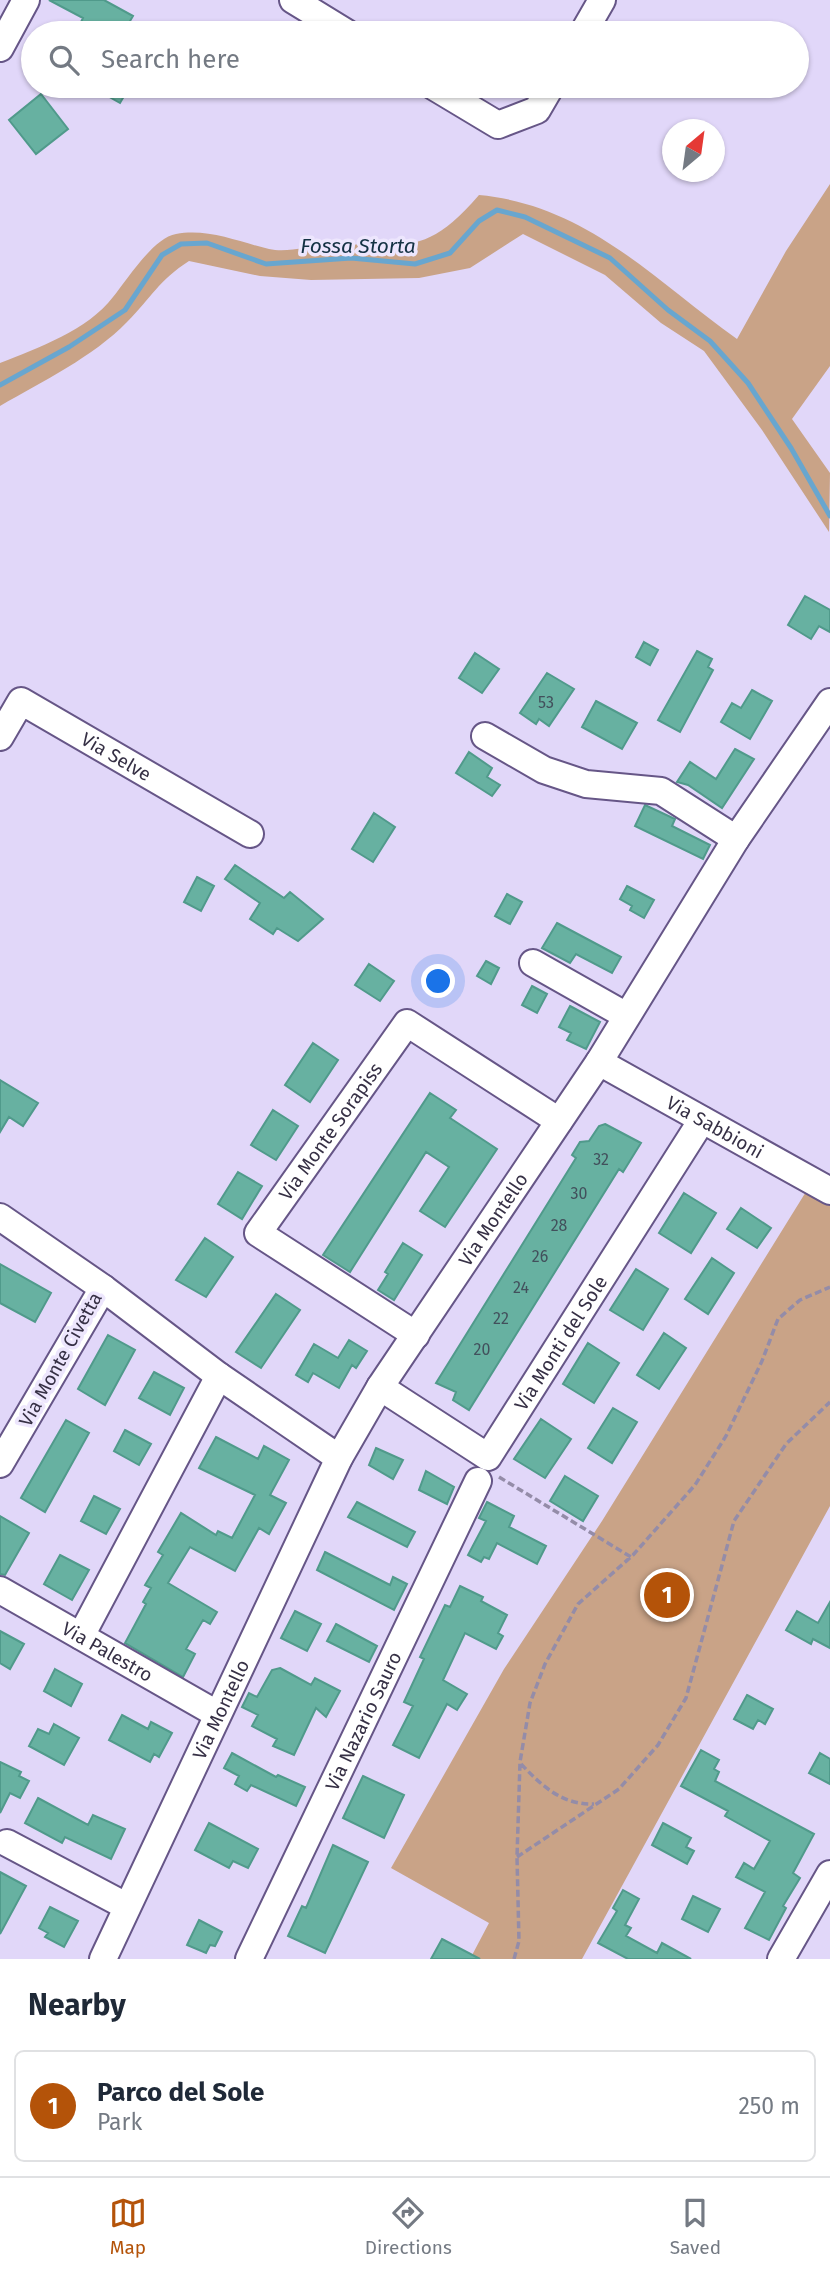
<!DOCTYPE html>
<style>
body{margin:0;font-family:"Fira Sans",sans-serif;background:#f6f6f7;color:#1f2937}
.compass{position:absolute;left:662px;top:119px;width:63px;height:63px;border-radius:50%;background:#fff;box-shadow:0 2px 5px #0004;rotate:29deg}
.you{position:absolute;left:439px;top:982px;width:24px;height:24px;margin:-18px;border:5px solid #fff;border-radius:50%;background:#1a73e8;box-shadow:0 0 0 10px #1a73e833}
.badge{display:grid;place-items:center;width:46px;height:46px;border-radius:50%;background:#b45309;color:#fff;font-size:23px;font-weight:700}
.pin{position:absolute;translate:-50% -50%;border:4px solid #fff;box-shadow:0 2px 7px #0006}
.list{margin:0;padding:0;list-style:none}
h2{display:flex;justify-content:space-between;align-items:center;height:91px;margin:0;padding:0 28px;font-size:30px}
h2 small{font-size:23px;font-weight:400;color:#747a83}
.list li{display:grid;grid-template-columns:46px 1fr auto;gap:21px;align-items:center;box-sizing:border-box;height:112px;margin:0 14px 14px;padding:0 14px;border:2px solid #e0e1e3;border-radius:10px}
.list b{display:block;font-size:26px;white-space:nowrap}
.list p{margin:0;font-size:23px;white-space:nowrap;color:#747a83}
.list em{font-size:23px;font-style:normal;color:#747a83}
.icon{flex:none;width:38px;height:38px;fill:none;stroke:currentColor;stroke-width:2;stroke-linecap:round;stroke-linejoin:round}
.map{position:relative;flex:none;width:830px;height:1959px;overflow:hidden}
.search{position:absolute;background:#fff;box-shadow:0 2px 5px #0004;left:21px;right:21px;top:21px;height:77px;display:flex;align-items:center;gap:18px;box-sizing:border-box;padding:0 24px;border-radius:38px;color:#747a83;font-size:26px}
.sheet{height:217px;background:#fff}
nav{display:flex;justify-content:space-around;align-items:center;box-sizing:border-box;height:98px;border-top:2px solid #e0e1e3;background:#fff;font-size:19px;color:#747a83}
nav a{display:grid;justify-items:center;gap:4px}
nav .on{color:#b45309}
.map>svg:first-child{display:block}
</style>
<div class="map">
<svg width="830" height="1959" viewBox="0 0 830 1959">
<rect width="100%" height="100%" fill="#e1d7f9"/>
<path fill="#c9a387" d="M 830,184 L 830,366 L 792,419 L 830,473 L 829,532 L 762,430 L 704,351 L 661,323 L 605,275 L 523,234 L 470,268 L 419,278 L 311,280 L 260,276 L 189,261 C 158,281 152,297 127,322 C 93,357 43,381 0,406 L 0,363 C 38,348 88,330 113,297 C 127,280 153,238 176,234 C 208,228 239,242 269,249 C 287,253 309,246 328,245 C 404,242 423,260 479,195 C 587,205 654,280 737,339 L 786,251 Z
M 817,1174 L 830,1181 L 830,1506 L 582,1959 L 470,1959 L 489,1923 L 391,1868 L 504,1669 L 602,1521 Z"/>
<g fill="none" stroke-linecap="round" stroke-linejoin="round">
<path stroke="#68a6cf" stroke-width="5" d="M 0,385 L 69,347 L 125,310 L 162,255 L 181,244 L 207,243 L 266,264 L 351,258 L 415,264 L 450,253 L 479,221 L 497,210 L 525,217 L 610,258 L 668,310 L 710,341 L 748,383 L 791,448 L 830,516"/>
</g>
<path fill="#67b1a1" stroke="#509a8b" stroke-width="2" d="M 49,0 L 104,0 L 133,16 L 123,33 L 89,33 L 78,28 L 83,18 Z
M 90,86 L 130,86 L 120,103 Z
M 41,94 L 68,129 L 36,154 L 9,120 Z
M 805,596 L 830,610 L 830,632 L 819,626 L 811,639 L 788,625 Z
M 644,642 L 658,650 L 650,665 L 636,657 Z
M 697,651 L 712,659 L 708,667 L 713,670 L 680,732 L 658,720 Z
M 475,653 L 499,669 L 482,693 L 459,678 Z
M 547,673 L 574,689 L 549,726 L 539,719 L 536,724 L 520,713 Z
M 752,690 L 772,701 L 750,739 L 721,722 L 732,703 L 741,708 Z
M 596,701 L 637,723 L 622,749 L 582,727 Z
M 735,749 L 754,759 L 722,808 L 688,785 L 677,782 L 690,762 L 716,779 Z
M 469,752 L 492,768 L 487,777 L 500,785 L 492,796 L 456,773 Z
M 645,805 L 675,819 L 672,826 L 710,845 L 703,859 L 635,826 Z
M 374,813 L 395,827 L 373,862 L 352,849 Z
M 235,865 L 284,898 L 290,892 L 323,919 L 298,941 L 277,928 L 273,934 L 250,919 L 260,903 L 225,879 Z
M 197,877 L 214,886 L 201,911 L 184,902 Z
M 627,886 L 654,900 L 644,918 L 630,910 L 632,906 L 620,899 Z
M 507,894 L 522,902 L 510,924 L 495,916 Z
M 557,923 L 621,957 L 612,973 L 576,954 L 570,963 L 542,948 Z
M 486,961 L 499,968 L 491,984 L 477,976 Z
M 369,964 L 394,981 L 380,1001 L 355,985 Z
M 532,986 L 547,994 L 537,1013 L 522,1005 Z
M 570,1006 L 600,1022 L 586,1049 L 567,1040 L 571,1033 L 559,1027 Z
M 313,1043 L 338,1060 L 310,1102 L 285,1085 Z
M 0,1080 L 38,1103 L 23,1126 L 9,1117 L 0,1132 Z
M 430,1093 L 456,1110 L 450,1118 L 497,1149 L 445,1227 L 420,1211 L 449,1167 L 426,1152 L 350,1272 L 323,1255 Z
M 273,1110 L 298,1126 L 276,1160 L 251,1145 Z
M 605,1124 L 641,1143 L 623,1172 L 619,1169 L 469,1410 L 453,1400 L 456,1392 L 436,1383 L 576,1158 L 572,1155 L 580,1142 L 589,1141 L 599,1126 Z
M 238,1172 L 262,1186 L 242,1219 L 218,1204 Z
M 684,1193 L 716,1213 L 691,1253 L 659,1233 Z
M 741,1208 L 771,1228 L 757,1248 L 727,1229 Z
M 205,1238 L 233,1257 L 206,1297 L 176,1280 Z
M 403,1243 L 422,1255 L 394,1300 L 378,1290 L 388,1274 L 385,1272 Z
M 712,1258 L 734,1273 L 708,1314 L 685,1299 Z
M 0,1264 L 51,1293 L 35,1322 L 0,1303 Z
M 636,1269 L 668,1289 L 643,1330 L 610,1310 Z
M 276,1294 L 300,1310 L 261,1368 L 236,1352 Z
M 664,1333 L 686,1348 L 659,1389 L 637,1375 Z
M 108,1335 L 135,1350 L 105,1405 L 78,1389 Z
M 349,1340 L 367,1351 L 356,1368 L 352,1365 L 339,1388 L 313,1373 L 308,1382 L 296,1375 L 314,1344 L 338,1358 Z
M 588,1343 L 619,1363 L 594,1403 L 563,1384 Z
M 154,1372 L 184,1388 L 170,1415 L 139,1398 Z
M 613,1408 L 637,1422 L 612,1463 L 588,1448 Z
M 541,1419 L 571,1439 L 545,1478 L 514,1459 Z
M 66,1420 L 89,1433 L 45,1512 L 21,1498 Z
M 125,1430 L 151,1444 L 139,1465 L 114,1451 Z
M 216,1437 L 258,1459 L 264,1446 L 289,1460 L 270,1495 L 286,1503 L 269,1534 L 259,1528 L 235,1571 L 190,1547 L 168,1583 L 217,1612 L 210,1624 L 203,1620 L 186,1649 L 195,1654 L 183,1677 L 125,1643 L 146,1604 L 143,1602 L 151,1588 L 145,1585 L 163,1555 L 158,1552 L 181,1513 L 216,1535 L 218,1531 L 232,1538 L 255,1495 L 199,1468 Z
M 376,1448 L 403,1460 L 393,1479 L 369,1465 Z
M 426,1471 L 454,1487 L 447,1504 L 419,1490 Z
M 565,1476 L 598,1496 L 583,1521 L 550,1501 Z
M 94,1496 L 120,1509 L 106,1534 L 81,1521 Z
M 357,1502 L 415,1532 L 407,1547 L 348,1517 Z
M 487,1502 L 514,1516 L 509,1527 L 546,1546 L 537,1564 L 497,1543 L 489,1559 L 484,1557 L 481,1562 L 468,1555 L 486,1521 L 479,1518 Z
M 0,1516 L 29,1533 L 5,1575 L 0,1574 Z
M 325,1552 L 390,1585 L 393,1577 L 407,1584 L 394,1610 L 317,1570 Z
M 60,1555 L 89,1570 L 72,1600 L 44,1584 Z
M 460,1586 L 483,1597 L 481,1601 L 507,1615 L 498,1633 L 503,1636 L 496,1649 L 465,1633 L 443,1680 L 467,1694 L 457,1710 L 447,1704 L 419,1758 L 393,1745 L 413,1706 L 404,1702 L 424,1659 L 420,1657 L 445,1605 L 450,1607 Z
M 830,1602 L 830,1648 L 813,1639 L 811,1644 L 786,1630 L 797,1611 L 818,1623 Z
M 295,1611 L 321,1624 L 307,1651 L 281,1638 Z
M 336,1624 L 377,1646 L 369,1662 L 327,1641 Z
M 0,1631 L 24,1644 L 10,1669 L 0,1663 Z
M 280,1668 L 311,1685 L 315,1678 L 340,1691 L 326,1717 L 316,1708 L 294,1755 L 273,1746 L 277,1739 L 252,1726 L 258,1715 L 242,1707 L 249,1693 L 257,1697 L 272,1670 Z
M 55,1669 L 82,1684 L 71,1706 L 44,1691 Z
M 747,1695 L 773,1709 L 765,1724 L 758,1720 L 753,1729 L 734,1719 Z
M 122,1715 L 148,1729 L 151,1722 L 172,1733 L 159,1757 L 154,1754 L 150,1762 L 109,1740 Z
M 54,1724 L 79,1738 L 64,1765 L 29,1746 L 38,1729 L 49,1734 Z
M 701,1750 L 719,1760 L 714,1769 L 719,1772 L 715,1781 L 814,1834 L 793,1873 L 800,1878 L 783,1906 L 786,1908 L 769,1940 L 745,1928 L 765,1892 L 736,1877 L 744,1863 L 754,1869 L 770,1841 L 725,1816 L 728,1811 L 681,1786 Z
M 232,1753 L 276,1777 L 278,1775 L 305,1787 L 296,1806 L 251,1785 L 247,1791 L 235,1784 L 239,1776 L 224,1768 Z
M 820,1753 L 830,1759 L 830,1784 L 809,1773 Z
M 0,1762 L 21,1772 L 19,1776 L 29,1781 L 20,1798 L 10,1793 L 0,1813 Z
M 363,1776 L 404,1795 L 384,1838 L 343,1818 Z
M 38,1798 L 88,1825 L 93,1815 L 125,1829 L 111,1859 L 65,1837 L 62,1843 L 25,1823 Z
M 209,1823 L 258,1849 L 248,1868 L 233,1861 L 229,1868 L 195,1850 Z
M 663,1823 L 691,1838 L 686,1847 L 694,1851 L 687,1864 L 652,1845 Z
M 333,1845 L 368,1862 L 325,1953 L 288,1936 L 302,1906 L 306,1908 Z
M 0,1872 L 26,1886 L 0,1934 Z
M 623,1890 L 639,1899 L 625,1925 L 631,1928 L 626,1936 L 657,1953 L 662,1943 L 691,1959 L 628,1959 L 598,1943 L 617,1911 L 613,1908 Z
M 693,1896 L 720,1909 L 708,1932 L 682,1919 Z
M 50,1907 L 78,1921 L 64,1947 L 45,1937 L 48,1933 L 39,1928 Z
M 199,1920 L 222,1932 L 215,1946 L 210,1945 L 206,1953 L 187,1945 Z
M 442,1939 L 480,1959 L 431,1959 Z"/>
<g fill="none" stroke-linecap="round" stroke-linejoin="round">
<g stroke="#665687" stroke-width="30">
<g id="minor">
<path d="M 293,0 L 347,33"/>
<path d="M 583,33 L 602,0"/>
<path d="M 0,48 L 26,0"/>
<path d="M 433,86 L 498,125 L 537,110 L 551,86"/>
<path d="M 485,736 L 544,770 L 586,784 L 661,791 L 736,839"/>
<path id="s1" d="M 0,737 L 21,701 L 250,834"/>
<path d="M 533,963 L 625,1015"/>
<path id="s2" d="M 599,1062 L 830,1191"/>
<path d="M 0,1217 L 103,1288 L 0,1464"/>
<path d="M 103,1288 L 219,1376 L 339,1458"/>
<path id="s3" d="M 416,1335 L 258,1233 L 407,1023 L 559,1121"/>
<path id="s4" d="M 380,1387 L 488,1457 L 702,1120"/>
<path id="s5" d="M 0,1590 L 217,1714"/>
<path d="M 81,1636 L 219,1376"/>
<path d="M 7,1843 L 126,1906"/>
<path id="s6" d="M 103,1959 L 339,1458 L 380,1387 L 599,1062 L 736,839 L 830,702"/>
<path id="s7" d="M 249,1959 L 478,1481"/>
<path d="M 781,1959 L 830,1874"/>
</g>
</g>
<path stroke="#948ca8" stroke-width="3.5" stroke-dasharray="7 3.5" stroke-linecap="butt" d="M 499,1477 L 631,1557
M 521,1764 C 542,1786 562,1805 594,1804
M 517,1857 L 619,1789 L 658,1745 L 686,1698 L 734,1521 L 786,1444 L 830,1402
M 514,1959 L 519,1941 L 517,1857 L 520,1762 L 530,1703 L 545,1664 L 578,1604 L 633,1555 L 695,1485 L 726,1436 L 762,1361 L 778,1319 L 800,1300 L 830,1287"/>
<use href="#minor" stroke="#fff" stroke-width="26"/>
</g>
<g text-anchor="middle" stroke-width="7" stroke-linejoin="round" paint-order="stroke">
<g font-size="16" fill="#42505c">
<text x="546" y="708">53</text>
<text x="601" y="1165">32</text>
<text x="579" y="1199">30</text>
<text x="559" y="1231">28</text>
<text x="540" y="1262">26</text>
<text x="521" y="1293">24</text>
<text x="501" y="1324">22</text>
<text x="482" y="1355">20</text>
</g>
<g font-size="19" fill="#363045" stroke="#ede6fd">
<text dy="7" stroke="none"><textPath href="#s1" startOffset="152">Via Selve</textPath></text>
<text dy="7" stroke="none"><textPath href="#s2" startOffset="133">Via Sabbioni</textPath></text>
<text dy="7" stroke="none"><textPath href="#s3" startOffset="313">Via Monte Sorapiss</textPath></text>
<text dy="7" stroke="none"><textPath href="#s6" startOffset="838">Via Montello</textPath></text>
<text dy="7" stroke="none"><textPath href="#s4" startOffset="264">Via Monti del Sole</textPath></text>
<text transform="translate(60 1359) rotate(-61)" y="7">Via Monte Civetta</text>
<text dy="7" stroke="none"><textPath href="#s5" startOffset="124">Via Palestro</textPath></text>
<text dy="7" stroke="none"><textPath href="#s6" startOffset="276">Via Montello</textPath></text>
<text dy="7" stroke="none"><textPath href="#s7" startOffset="264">Via Nazario Sauro</textPath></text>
</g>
<g font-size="21" font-style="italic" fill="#153244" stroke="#ede6fd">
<text x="358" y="253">Fossa Storta</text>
</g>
</g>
</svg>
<svg class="compass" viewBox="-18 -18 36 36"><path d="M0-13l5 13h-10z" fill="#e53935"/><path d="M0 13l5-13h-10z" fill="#747a83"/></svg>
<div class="you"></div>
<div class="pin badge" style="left:667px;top:1595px">1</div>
<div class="search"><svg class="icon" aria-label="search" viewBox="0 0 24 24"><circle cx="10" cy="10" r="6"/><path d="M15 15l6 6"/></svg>Search here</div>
</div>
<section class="sheet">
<h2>Nearby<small></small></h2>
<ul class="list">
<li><span class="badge">1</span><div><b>Parco del Sole</b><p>Park</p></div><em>250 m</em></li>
</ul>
</section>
<nav>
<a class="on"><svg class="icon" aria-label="map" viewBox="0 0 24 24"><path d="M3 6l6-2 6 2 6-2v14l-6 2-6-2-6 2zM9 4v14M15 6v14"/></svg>Map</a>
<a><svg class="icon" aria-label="directions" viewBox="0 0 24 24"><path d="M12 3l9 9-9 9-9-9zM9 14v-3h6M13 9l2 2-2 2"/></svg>Directions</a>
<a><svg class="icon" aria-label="saved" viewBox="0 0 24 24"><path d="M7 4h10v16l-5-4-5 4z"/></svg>Saved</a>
</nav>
